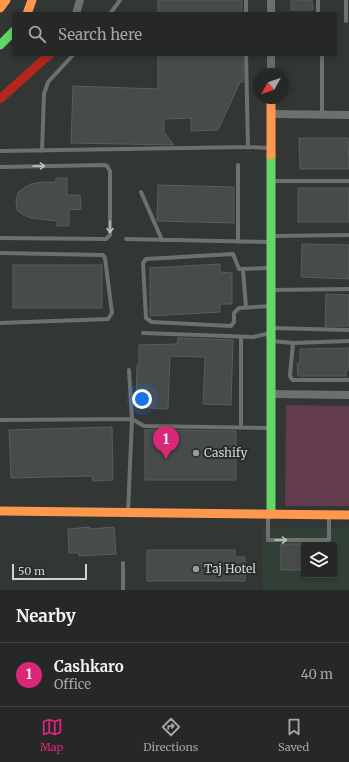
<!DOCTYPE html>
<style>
body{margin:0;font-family:Merriweather,serif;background:#323433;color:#f1f3f6}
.controls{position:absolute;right:12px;bottom:12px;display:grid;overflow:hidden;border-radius:4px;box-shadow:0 2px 6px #0003}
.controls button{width:36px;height:36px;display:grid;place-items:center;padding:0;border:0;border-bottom:1px solid #424444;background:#262827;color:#f1f3f6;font:20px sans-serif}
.compass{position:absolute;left:253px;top:68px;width:36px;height:36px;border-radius:50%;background:#262827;box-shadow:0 2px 6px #0003;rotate:230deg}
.scale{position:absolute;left:12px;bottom:10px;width:75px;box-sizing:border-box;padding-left:4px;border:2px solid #ced4d1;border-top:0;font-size:11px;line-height:14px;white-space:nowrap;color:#ced4d1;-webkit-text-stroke:3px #262e29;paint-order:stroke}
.you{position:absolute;left:142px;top:399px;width:14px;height:14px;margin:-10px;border:3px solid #fff;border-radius:50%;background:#1a73e8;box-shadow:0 0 0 6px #1a73e833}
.badge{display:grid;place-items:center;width:26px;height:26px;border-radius:50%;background:#db2777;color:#fff;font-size:13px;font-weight:700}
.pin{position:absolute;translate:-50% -33px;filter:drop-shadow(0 1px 2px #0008)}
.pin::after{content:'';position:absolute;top:21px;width:14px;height:12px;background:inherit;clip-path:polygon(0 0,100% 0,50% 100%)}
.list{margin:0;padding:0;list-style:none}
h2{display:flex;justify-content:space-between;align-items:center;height:52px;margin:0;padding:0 16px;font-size:17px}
h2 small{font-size:13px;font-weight:400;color:#a4a6a7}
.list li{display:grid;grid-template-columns:26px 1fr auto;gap:12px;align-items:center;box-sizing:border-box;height:64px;padding:0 16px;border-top:1px solid #424444}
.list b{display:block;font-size:15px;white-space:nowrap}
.list p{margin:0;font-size:13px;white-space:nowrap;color:#a4a6a7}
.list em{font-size:13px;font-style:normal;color:#a4a6a7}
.icon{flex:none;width:22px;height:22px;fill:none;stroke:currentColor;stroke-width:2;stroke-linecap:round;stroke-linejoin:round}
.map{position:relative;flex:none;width:349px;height:590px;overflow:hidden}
.search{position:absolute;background:#262827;box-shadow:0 2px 6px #0003;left:12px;right:12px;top:12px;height:44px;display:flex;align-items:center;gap:10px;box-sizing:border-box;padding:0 14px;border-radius:4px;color:#a4a6a7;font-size:15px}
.sheet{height:116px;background:#262827}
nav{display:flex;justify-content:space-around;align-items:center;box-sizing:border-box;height:56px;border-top:1px solid #424444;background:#262827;font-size:11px;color:#a4a6a7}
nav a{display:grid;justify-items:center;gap:2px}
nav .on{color:#db2777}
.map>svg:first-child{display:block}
</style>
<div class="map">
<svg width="349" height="590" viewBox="0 0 349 590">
<rect width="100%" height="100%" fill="#323634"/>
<path fill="#324038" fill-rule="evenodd" d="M 349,527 L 349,590 L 263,590 L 261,530 L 268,528 ZM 304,545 L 334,545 L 334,575 L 304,575 Z"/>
<path fill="#623b4d" d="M 286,405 L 349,406 L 349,506 L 285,506 Z"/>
<path fill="#474b49" stroke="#595d5b" d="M 158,0 L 242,0 L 242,14 L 158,14 Z
M 291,0 L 312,0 L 313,10 L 291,10 Z
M 158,54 L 243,54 L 243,82 L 240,82 L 218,130 L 191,131 L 191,118 L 164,119 L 164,132 L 174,145 L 71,143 L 73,86 L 158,89 Z
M 299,138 L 348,138 L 349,169 L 300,169 Z
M 56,178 L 67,178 L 67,195 L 80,195 L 81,209 L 69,210 L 69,226 L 57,226 L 57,221 L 31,218 L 23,215 L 17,210 L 16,200 L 18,193 L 22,189 L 31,184 L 43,182 L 56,182 Z
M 158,185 L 234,187 L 234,223 L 157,221 Z
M 298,188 L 349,188 L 349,222 L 298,222 Z
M 302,244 L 349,245 L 349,279 L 301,277 Z
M 220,264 L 220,272 L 232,273 L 232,304 L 220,304 L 220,312 L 150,316 L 150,268 Z
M 13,265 L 102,265 L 102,308 L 13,308 Z
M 326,294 L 349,295 L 349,326 L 325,326 Z
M 178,338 L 233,340 L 231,405 L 203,404 L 205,357 L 170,356 L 168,409 L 136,407 L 137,365 L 139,365 L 139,345 L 177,344 Z
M 349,348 L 349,370 L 346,371 L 346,376 L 298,376 L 297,363 L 300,363 L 300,349 Z
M 112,427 L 113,480 L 93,481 L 92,476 L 11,478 L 9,430 Z
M 145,430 L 236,431 L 236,480 L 145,480 Z
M 90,527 L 90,529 L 114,527 L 116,554 L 79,556 L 79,553 L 69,553 L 68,529 Z
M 281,544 L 304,544 L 304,570 L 281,570 Z
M 147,550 L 235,550 L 235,557 L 245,557 L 245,581 L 147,581 Z"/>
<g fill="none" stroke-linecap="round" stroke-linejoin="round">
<path stroke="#6d706e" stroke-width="4" d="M 246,0 L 246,14
M 110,14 L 120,0
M 318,14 L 318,0
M 346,21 L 346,0
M 246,54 L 248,147
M 322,54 L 322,114
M 0,151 L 248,147 L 270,148
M 42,151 L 44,94 L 48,82 L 74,54
M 238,165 L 238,242
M 0,167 L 104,165 L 107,166 L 110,171 L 110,235 L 106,239 L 0,238
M 271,181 L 349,181
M 141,192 L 162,240
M 271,236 L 349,235
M 126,239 L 269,242
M 0,253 L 103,255 L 105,258 L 112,313 L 108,319 L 0,323
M 270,268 L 239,269 L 233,254 L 146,259 L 143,263 L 146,318 L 152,322 L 231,326 L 234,322 L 234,313 L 239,308 L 271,306
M 243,270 L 246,307
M 271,290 L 349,289
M 271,328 L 349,330
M 143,333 L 253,337 L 271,333
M 241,337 L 241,427
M 272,341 L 293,343 L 349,341
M 293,343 L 290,375 L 291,378 L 293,380 L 349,380
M 129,370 L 132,419 L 144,426 L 270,428
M 0,420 L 132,419 L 128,512
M 268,515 L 268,540 L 329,540 L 329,515
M 123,590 L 123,563"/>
<path stroke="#6d706e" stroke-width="8" d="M 76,14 L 80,0
M 271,14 L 271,0
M 271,74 L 271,54
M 271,114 L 349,115
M 271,394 L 349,395"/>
<path stroke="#63d668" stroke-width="9" d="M 0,45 L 14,31
M 271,155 L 271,514"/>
<path stroke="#ff974d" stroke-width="9" d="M 0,8 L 6,0
M 27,14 L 32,0
M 271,98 L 271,155
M 0,511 L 349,515"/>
<path stroke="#b3261e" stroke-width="9" d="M 0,99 L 50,54"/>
</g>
<defs><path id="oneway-shaft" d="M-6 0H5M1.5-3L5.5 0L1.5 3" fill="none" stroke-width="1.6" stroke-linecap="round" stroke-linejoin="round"/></defs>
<g stroke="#bbc0bd">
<use href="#oneway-shaft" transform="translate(39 166) rotate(-1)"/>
<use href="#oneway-shaft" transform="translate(110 227) rotate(90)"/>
<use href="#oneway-shaft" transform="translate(281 540) rotate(1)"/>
</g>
<g fill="#979d9a" stroke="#262e29" stroke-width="1.5">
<circle cx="196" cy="453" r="4"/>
<circle cx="196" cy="569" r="4"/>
</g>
<g text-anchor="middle" stroke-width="4" stroke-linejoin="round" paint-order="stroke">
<g font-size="12" fill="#ced4d1" stroke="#262e29" text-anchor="start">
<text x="204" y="457">Cashify</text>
<text x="204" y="573">Taj Hotel</text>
</g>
</g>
</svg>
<div class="controls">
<button><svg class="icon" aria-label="layers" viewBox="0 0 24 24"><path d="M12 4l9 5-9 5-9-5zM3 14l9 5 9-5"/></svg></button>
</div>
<svg class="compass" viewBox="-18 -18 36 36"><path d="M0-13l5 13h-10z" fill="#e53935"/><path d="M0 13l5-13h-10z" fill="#a4a6a7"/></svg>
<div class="scale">50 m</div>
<div class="you"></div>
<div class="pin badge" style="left:166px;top:459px">1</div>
<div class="search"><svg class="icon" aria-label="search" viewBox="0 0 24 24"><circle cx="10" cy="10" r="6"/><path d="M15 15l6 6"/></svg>Search here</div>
</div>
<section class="sheet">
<h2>Nearby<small></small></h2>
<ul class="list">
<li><span class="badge">1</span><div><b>Cashkaro</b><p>Office</p></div><em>40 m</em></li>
</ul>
</section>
<nav>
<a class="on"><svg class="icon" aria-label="map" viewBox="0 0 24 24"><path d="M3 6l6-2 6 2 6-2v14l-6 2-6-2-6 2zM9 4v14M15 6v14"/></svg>Map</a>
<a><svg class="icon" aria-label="directions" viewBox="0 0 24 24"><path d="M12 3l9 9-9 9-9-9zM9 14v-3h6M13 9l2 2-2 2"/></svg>Directions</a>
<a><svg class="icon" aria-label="saved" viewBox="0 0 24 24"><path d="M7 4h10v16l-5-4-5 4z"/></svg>Saved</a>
</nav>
